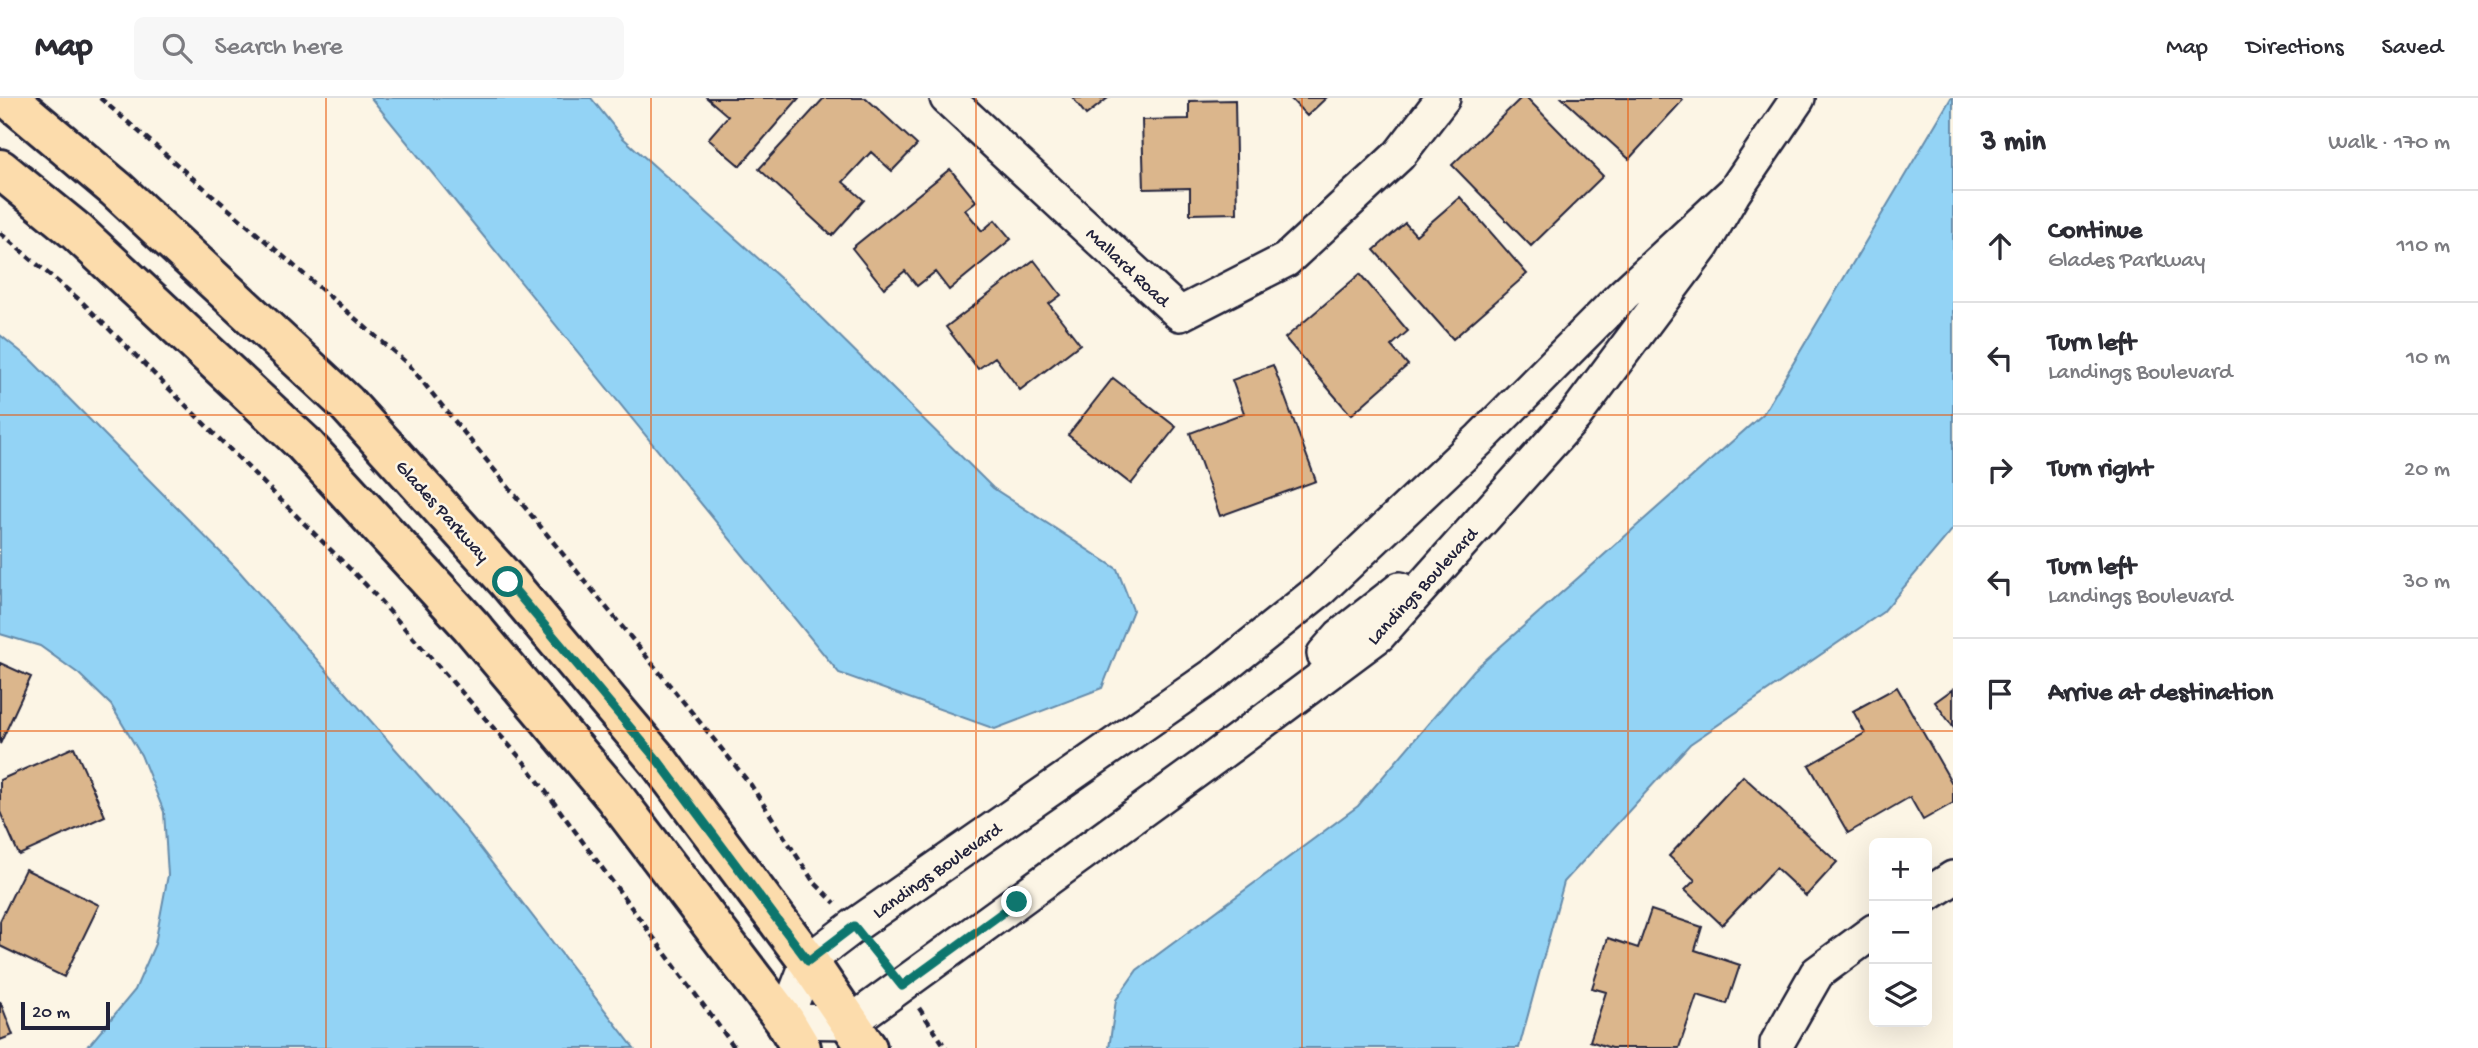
<!DOCTYPE html>
<meta charset="utf-8">
<style>
body{margin:0;font-family:"Gochi Hand",sans-serif;background:#f7f7f7;color:#2b2b33}
.controls{position:absolute;right:21px;bottom:21px;display:grid;overflow:hidden;border-radius:10px;box-shadow:0 7px 28px #0002}
.controls button{width:63px;height:63px;display:grid;place-items:center;padding:0;border:0;border-bottom:2px solid #e1e1e2;background:#fff;color:#2b2b33;font:35px sans-serif}
.scale{position:absolute;left:21px;bottom:18px;width:89px;box-sizing:border-box;padding-left:7px;border:4px solid #22223b;border-top:0;font-size:19px;line-height:24px;white-space:nowrap;color:#22223b;-webkit-text-stroke:5px #fcf5e5;paint-order:stroke}
.stop{position:absolute;width:21px;height:21px;margin:-16px;border:5px solid #0f766e;border-radius:50%;background:#fff}
.stop.end{background:#0f766e;border-color:#fff;box-shadow:0 2px 7px #0008}
.list{margin:0;padding:0;list-style:none}
h2{display:flex;justify-content:space-between;align-items:center;height:91px;margin:0;padding:0 28px;font-size:30px}
h2 small{font-size:23px;font-weight:400;color:#7c7c81}
.list li{display:grid;grid-template-columns:46px 1fr auto;gap:21px;align-items:center;box-sizing:border-box;height:112px;padding:0 28px;border-top:2px solid #e1e1e2}
.list b{display:block;font-size:26px;white-space:nowrap}
.list p{margin:0;font-size:23px;white-space:nowrap;color:#7c7c81}
.list em{font-size:23px;font-style:normal;color:#7c7c81}
.icon{flex:none;width:38px;height:38px;fill:none;stroke:currentColor;stroke-width:2;stroke-linecap:round;stroke-linejoin:round}
.map{position:relative;flex:none;width:1953px;height:950px;overflow:hidden}
header{display:flex;align-items:center;gap:42px;box-sizing:border-box;height:98px;padding:0 35px;background:#fff;border-bottom:2px solid #e1e1e2}
header strong{font-size:33px}
nav{display:flex;gap:38px;margin-inline-start:auto;font-size:24px}
.search{width:490px;height:63px;background:#f7f7f7;display:flex;align-items:center;gap:18px;box-sizing:border-box;padding:0 24px;border-radius:10px;color:#7c7c81;font-size:26px}
main{display:flex}
aside{flex:1;background:#fff}
.map>svg:first-child{display:block}
</style>
<header>
<strong>Map</strong>
<div class="search"><svg class="icon" aria-label="search" viewBox="0 0 24 24"><circle cx="10" cy="10" r="6"/><path d="M15 15l6 6"/></svg>Search here</div>
<nav><a>Map</a><a>Directions</a><a>Saved</a></nav>
</header>
<main>
<div class="map">
<svg width="1953" height="950" viewBox="0 0 1953 950">
<rect width="100%" height="100%" fill="#fcf5e5"/>
<filter id="ink" filterUnits="userSpaceOnUse"><feTurbulence type="fractalNoise" baseFrequency=".0143" numOctaves="2"/><feDisplacementMap in="SourceGraphic" scale="14" xChannelSelector="R" yChannelSelector="G"/><feConvolveMatrix kernelMatrix="1 2 1 2 8 2 1 2 1" color-interpolation-filters="sRGB"/></filter>
<g filter="url(#ink)">
<path fill="#93d3f5" stroke="#668cab" stroke-width="2" d="M 371,0 L 591,0 L 623,40 L 788,187 L 993,390 L 1117,471 L 1133,512 L 1102,590 L 995,631 L 839,575 Z
M 1951,0 L 1953,0 L 1953,431 L 1883,514 L 1690,646 L 1564,784 L 1519,950 L 1109,950 L 1116,902 L 1137,872 L 1358,708 L 1474,572 L 1763,316 Z
M 0,237 L 30,261 L 239,473 L 464,729 L 634,950 L 84,950 L 91,945 L 135,892 L 155,846 L 168,777 L 164,714 L 141,657 L 111,607 L 79,576 L 40,548 L 0,536 Z"/>
<path fill="#dbb68c" stroke="#22223b" stroke-width="2" d="M 707,0 L 799,0 L 740,68 L 708,41 L 728,18 Z
M 824,0 L 866,0 L 917,47 L 892,73 L 871,54 L 843,84 L 864,102 L 832,138 L 759,71 Z
M 1073,0 L 1108,0 L 1086,17 Z
M 1290,0 L 1326,0 L 1307,18 Z
M 1521,0 L 1527,0 L 1603,78 L 1531,148 L 1452,67 Z
M 1562,0 L 1681,0 L 1683,2 L 1629,61 Z
M 1235,2 L 1237,115 L 1190,116 L 1190,90 L 1144,91 L 1142,22 L 1189,21 L 1189,3 Z
M 950,71 L 976,103 L 965,112 L 982,133 L 995,122 L 1011,141 L 949,192 L 935,174 L 917,188 L 905,173 L 884,190 L 852,150 Z
M 1460,99 L 1527,176 L 1453,241 L 1374,152 L 1405,125 L 1416,137 Z
M 1034,162 L 1061,197 L 1049,206 L 1080,246 L 1020,292 L 995,259 L 978,271 L 946,229 Z
M 1360,176 L 1408,233 L 1391,248 L 1408,267 L 1351,317 L 1285,240 Z
M 1273,267 L 1316,383 L 1220,418 L 1190,335 L 1244,315 L 1232,282 Z
M 1113,280 L 1176,329 L 1131,386 L 1068,337 Z
M 0,565 L 31,579 L 0,646 Z
M 1897,589 L 1953,687 L 1953,705 L 1923,722 L 1910,699 L 1848,735 L 1809,667 L 1865,635 L 1853,613 Z
M 1953,591 L 1953,629 L 1935,604 Z
M 74,649 L 105,718 L 19,757 L 0,714 L 0,682 Z
M 1743,678 L 1837,764 L 1806,798 L 1776,770 L 1722,827 L 1685,792 L 1695,782 L 1669,758 Z
M 25,771 L 99,807 L 64,879 L 0,848 L 0,823 Z
M 1651,812 L 1702,829 L 1695,852 L 1740,867 L 1727,906 L 1697,897 L 1679,950 L 1611,950 L 1590,943 L 1606,894 L 1592,890 L 1608,840 L 1638,850 Z
M 0,903 L 13,937 L 0,942 Z"/>
<g fill="none" stroke-linecap="round" stroke-linejoin="round">
<g stroke="#22223b" stroke-width="38">
<path id="street" d="M 947,0 L 1180,216 L 1286,162 L 1399,57 L 1443,0
M 1734,94 L 1623,197 L 1481,340 L 1321,491 L 1214,577 L 854,828 L 808,863 L 785,923 L 851,924 L 1214,660 L 1379,537 L 1574,319 L 1703,147 L 1734,94 L 1798,0
M 1324,556 L 1340,538 L 1400,491
M 1927,797 L 1953,780
M 1777,950 L 1777,945 L 1817,875 L 1874,833"/>
</g>
<g stroke="#22223b" stroke-width="44">
<path id="primary" d="M 8,0 L 116,91 L 346,305 L 508,484 L 659,664 L 808,863 L 867,950
M 0,71 L 76,133 L 303,345 L 471,528 L 613,697 L 785,923 L 801,950"/>
</g>
<path stroke="#22223b" stroke-width="4.5" stroke-dasharray="7 5" stroke-linecap="butt" d="M 100,0 L 409,267 L 751,687 L 813,783 L 835,805
M 0,135 L 82,204 L 366,487 L 524,664 L 735,950
M 919,910 L 946,950"/>
<use href="#street" stroke="#fcf5e5" stroke-width="33"/>
<use href="#primary" stroke="#fcdcac" stroke-width="38"/>
</g>
</g>
<g fill="none" stroke-linecap="round" stroke-linejoin="round" filter="url(#ink)">
<path stroke="#0f766e" stroke-width="9" d="M 508,484 L 659,664 L 808,863 L 854,828 L 902,888 L 1017,804"/>
</g>
<path fill="none" stroke="#e8590c" stroke-width="2" stroke-opacity="0.55" d="M 326,0 L 326,950M 651,0 L 651,950M 976,0 L 976,950M 1302,0 L 1302,950M 1628,0 L 1628,950M 0,317 L 1953,317M 0,633 L 1953,633"/>
<g text-anchor="middle" stroke-width="5" stroke-linejoin="round" paint-order="stroke">
<g font-size="19" fill="#22223b" stroke="#fcf5e5">
<text transform="translate(1129 168) rotate(43)" y="7">Mallard Road</text>
<text transform="translate(444 412) rotate(48)" y="7">Glades Parkway</text>
<text transform="translate(1421 487) rotate(-47)" y="7">Landings Boulevard</text>
<text transform="translate(936 771) rotate(-35)" y="7">Landings Boulevard</text>
</g>
</g>
</svg>
<div class="controls">
<button>+</button>
<button>−</button>
<button><svg class="icon" aria-label="layers" viewBox="0 0 24 24"><path d="M12 4l9 5-9 5-9-5zM3 14l9 5 9-5"/></svg></button>
</div>
<div class="scale">20 m</div>
<div class="stop" style="left:508px;top:484px"></div>
<div class="stop end" style="left:1017px;top:804px"></div>
</div>
<aside>
<h2>3 min<small>Walk · 170 m</small></h2>
<ul class="list">
<li><svg class="icon" aria-label="ahead" viewBox="0 0 24 24"><path d="M12 20V5M6 11l6-6 6 6"/></svg><div><b>Continue</b><p>Glades Parkway</p></div><em>110 m</em></li>
<li><svg class="icon" aria-label="left" viewBox="0 0 24 24"><path d="M17 20v-9H6M10 6l-5 5 5 5"/></svg><div><b>Turn left</b><p>Landings Boulevard</p></div><em>10 m</em></li>
<li><svg class="icon" aria-label="right" viewBox="0 0 24 24"><path d="M7 20v-9h11M14 6l5 5-5 5"/></svg><div><b>Turn right</b></div><em>20 m</em></li>
<li><svg class="icon" aria-label="left" viewBox="0 0 24 24"><path d="M17 20v-9H6M10 6l-5 5 5 5"/></svg><div><b>Turn left</b><p>Landings Boulevard</p></div><em>30 m</em></li>
<li><svg class="icon" aria-label="arrive" viewBox="0 0 24 24"><path d="M6 21V4h12l-3 4 3 4H6"/></svg><div><b>Arrive at destination</b></div></li>
</ul>
</aside>
</main>
